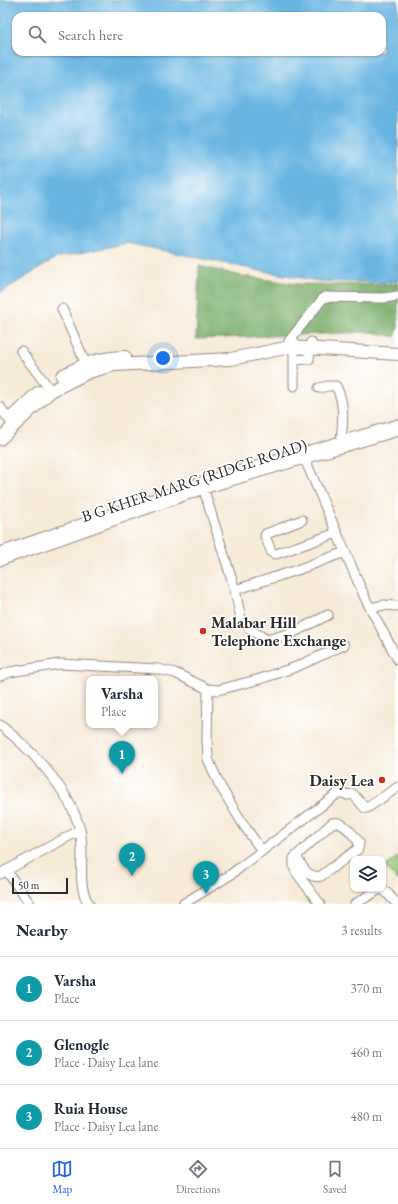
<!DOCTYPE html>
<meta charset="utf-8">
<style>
body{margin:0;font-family:"EB Garamond",serif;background:#f6f6f7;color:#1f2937}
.controls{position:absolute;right:12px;bottom:12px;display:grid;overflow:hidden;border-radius:8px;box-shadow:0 1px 3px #0004}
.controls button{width:36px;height:36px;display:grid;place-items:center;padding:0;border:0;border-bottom:1px solid #e0e1e3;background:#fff;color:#1f2937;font:20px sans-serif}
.scale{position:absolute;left:12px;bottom:10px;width:56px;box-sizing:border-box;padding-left:4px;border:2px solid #2b2b2b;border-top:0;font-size:11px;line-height:14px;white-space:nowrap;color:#2b2b2b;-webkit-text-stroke:3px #fff;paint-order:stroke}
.you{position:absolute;left:163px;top:358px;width:14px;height:14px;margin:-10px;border:3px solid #fff;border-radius:50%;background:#1a73e8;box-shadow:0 0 0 6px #1a73e833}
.badge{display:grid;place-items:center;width:26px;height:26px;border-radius:50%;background:#2563eb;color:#fff;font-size:13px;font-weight:700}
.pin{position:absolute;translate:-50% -33px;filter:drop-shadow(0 1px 2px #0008)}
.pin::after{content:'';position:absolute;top:21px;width:14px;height:12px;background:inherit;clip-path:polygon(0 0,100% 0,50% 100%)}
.popup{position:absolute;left:86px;top:676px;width:72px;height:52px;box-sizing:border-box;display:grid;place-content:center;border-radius:8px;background:#fff;filter:drop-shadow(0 1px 3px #0005);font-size:13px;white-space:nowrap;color:#747a83}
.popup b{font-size:15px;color:#1f2937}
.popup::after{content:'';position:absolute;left:50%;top:100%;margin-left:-8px;border:8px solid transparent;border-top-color:#fff}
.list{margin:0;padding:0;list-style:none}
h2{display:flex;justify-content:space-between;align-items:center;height:52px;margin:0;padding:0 16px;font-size:17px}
h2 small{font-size:13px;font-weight:400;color:#747a83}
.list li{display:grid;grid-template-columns:26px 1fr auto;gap:12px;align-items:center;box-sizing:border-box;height:64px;padding:0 16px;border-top:1px solid #e0e1e3}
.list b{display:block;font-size:15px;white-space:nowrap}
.list p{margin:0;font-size:13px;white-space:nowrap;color:#747a83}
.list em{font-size:13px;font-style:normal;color:#747a83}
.icon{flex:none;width:22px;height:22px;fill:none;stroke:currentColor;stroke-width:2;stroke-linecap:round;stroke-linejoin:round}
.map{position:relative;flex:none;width:398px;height:904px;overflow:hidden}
.search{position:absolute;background:#fff;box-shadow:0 1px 3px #0004;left:12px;right:12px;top:12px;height:44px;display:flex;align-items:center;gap:10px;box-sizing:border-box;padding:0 14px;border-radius:12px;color:#747a83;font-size:15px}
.sheet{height:244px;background:#fff}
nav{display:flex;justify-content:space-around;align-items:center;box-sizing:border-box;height:56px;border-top:1px solid #e0e1e3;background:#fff;font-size:11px;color:#747a83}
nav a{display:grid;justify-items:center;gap:2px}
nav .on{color:#2563eb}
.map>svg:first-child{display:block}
</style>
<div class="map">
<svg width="398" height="904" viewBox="0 0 398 904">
<rect width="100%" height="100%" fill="#fff"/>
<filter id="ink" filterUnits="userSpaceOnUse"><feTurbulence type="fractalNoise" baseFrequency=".025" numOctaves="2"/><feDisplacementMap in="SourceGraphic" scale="8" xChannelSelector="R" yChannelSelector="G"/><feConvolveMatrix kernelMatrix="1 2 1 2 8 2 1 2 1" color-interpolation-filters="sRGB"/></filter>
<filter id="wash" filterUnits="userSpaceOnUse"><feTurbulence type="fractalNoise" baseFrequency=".012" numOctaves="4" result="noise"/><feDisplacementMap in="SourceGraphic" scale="16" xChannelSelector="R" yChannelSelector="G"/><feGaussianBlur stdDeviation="0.9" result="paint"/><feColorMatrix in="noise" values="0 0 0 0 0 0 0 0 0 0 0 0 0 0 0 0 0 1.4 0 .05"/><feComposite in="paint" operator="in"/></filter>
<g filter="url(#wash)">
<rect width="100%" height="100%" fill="#f7ead7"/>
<path fill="#95c778" stroke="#607952" d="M 398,856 L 398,881 L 385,867 Z"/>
<path fill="#78ac68" stroke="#526c4a" d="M 199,266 L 242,276 L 298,284 L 388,285 L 398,283 L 398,329 L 395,337 L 371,332 L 196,339 Z"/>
<path fill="#67b5e1" stroke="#497086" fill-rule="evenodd" d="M 0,0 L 398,0 L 398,281 L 382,283 L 318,281 L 257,270 L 127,243 L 56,258 L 0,293 ZM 16,16 L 382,16 L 382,52 L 16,52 Z"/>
</g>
<g filter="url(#ink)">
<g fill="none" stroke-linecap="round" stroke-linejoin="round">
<g stroke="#918a81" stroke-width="11">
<path id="minor" d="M 62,309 L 88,369
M 294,342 L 294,386
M 290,347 L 289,341 L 324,297 L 383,298 L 398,296
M 21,351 L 51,391
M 294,360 L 309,359 L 311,342
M 319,388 L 328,386 L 336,386 C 345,403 343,422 341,440
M 0,407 L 13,425
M 303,455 L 366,600 L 398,660
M 202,484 L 235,590 L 241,619 L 251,630 L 267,640 L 294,632 L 328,615
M 302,520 L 266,534 L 265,536 L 272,553 L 276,554 L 337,533
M 0,552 L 201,482 L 398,424
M 0,561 L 204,489 L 398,431
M 235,590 L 297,570 L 345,552
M 370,608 L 384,605 L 396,606
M 0,676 L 10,672 L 60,664 L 158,669 L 175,673 L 208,689 L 218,690 L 260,679 L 296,667 L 344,645
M 208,689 L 207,739 L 208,759 L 219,784 L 243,824 L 262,851
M 0,725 C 32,750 70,790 80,830 C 86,854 75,884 89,904
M 296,856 C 302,866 307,879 321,876 L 358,849 L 359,842 C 352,834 343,820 332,823 L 294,858 L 294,867 L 296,872 L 320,904
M 6,870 L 30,904
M 0,874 L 80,830
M 381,889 L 386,892 L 397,904
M 183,904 L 230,875 L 337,794 L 342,792 L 347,795 L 353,794 L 365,808 L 367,808 L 398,787
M 355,904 L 380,889"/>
</g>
<g stroke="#918a81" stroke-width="14">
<path id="major" d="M 62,376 C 86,363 97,358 125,357
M 11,418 L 39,392
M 0,439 L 51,391 L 89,372 L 114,365 L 231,359 L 290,347 L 398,354"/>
</g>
<use href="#minor" stroke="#fff" stroke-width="9"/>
<use href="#major" stroke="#fff" stroke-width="12"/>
</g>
</g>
<g fill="#c8321e" stroke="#fff" stroke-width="1.5">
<circle cx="203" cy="631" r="4"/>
<circle cx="382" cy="780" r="4"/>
</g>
<g text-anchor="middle" stroke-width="3.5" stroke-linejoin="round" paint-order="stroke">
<g font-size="16" fill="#2b2b2b" stroke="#fff">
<text transform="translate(194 480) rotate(-18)" y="6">B G KHER MARG (RIDGE ROAD)</text>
</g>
<g font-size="16" font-weight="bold" fill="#2b2b2b" stroke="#fff" text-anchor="start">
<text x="211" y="628">Malabar Hill<tspan x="211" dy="18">Telephone Exchange</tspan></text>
<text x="374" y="786" text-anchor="end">Daisy Lea</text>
</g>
</g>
</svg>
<div class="controls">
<button><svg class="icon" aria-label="layers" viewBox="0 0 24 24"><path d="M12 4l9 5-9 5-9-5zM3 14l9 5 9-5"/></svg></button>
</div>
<div class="scale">50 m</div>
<div class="you"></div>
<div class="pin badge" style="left:122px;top:774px;background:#0f9aa8">1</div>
<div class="popup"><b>Varsha</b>Place</div>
<div class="pin badge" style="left:132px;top:876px;background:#0f9aa8">2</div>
<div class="pin badge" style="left:206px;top:894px;background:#0f9aa8">3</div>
<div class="search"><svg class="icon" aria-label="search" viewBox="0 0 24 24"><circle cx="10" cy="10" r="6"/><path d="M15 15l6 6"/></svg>Search here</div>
</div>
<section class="sheet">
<h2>Nearby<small>3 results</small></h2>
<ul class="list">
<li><span class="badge" style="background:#0f9aa8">1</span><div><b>Varsha</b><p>Place</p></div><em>370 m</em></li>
<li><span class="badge" style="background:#0f9aa8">2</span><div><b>Glenogle</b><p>Place · Daisy Lea lane</p></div><em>460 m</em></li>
<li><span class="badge" style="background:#0f9aa8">3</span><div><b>Ruia House</b><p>Place · Daisy Lea lane</p></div><em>480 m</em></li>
</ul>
</section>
<nav>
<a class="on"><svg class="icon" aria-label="map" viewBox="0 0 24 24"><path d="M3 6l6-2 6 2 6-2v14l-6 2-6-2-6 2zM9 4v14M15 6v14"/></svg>Map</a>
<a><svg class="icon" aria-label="directions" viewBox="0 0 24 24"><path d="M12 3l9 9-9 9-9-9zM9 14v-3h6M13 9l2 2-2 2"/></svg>Directions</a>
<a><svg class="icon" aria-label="saved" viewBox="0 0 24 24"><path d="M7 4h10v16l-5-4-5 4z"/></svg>Saved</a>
</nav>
